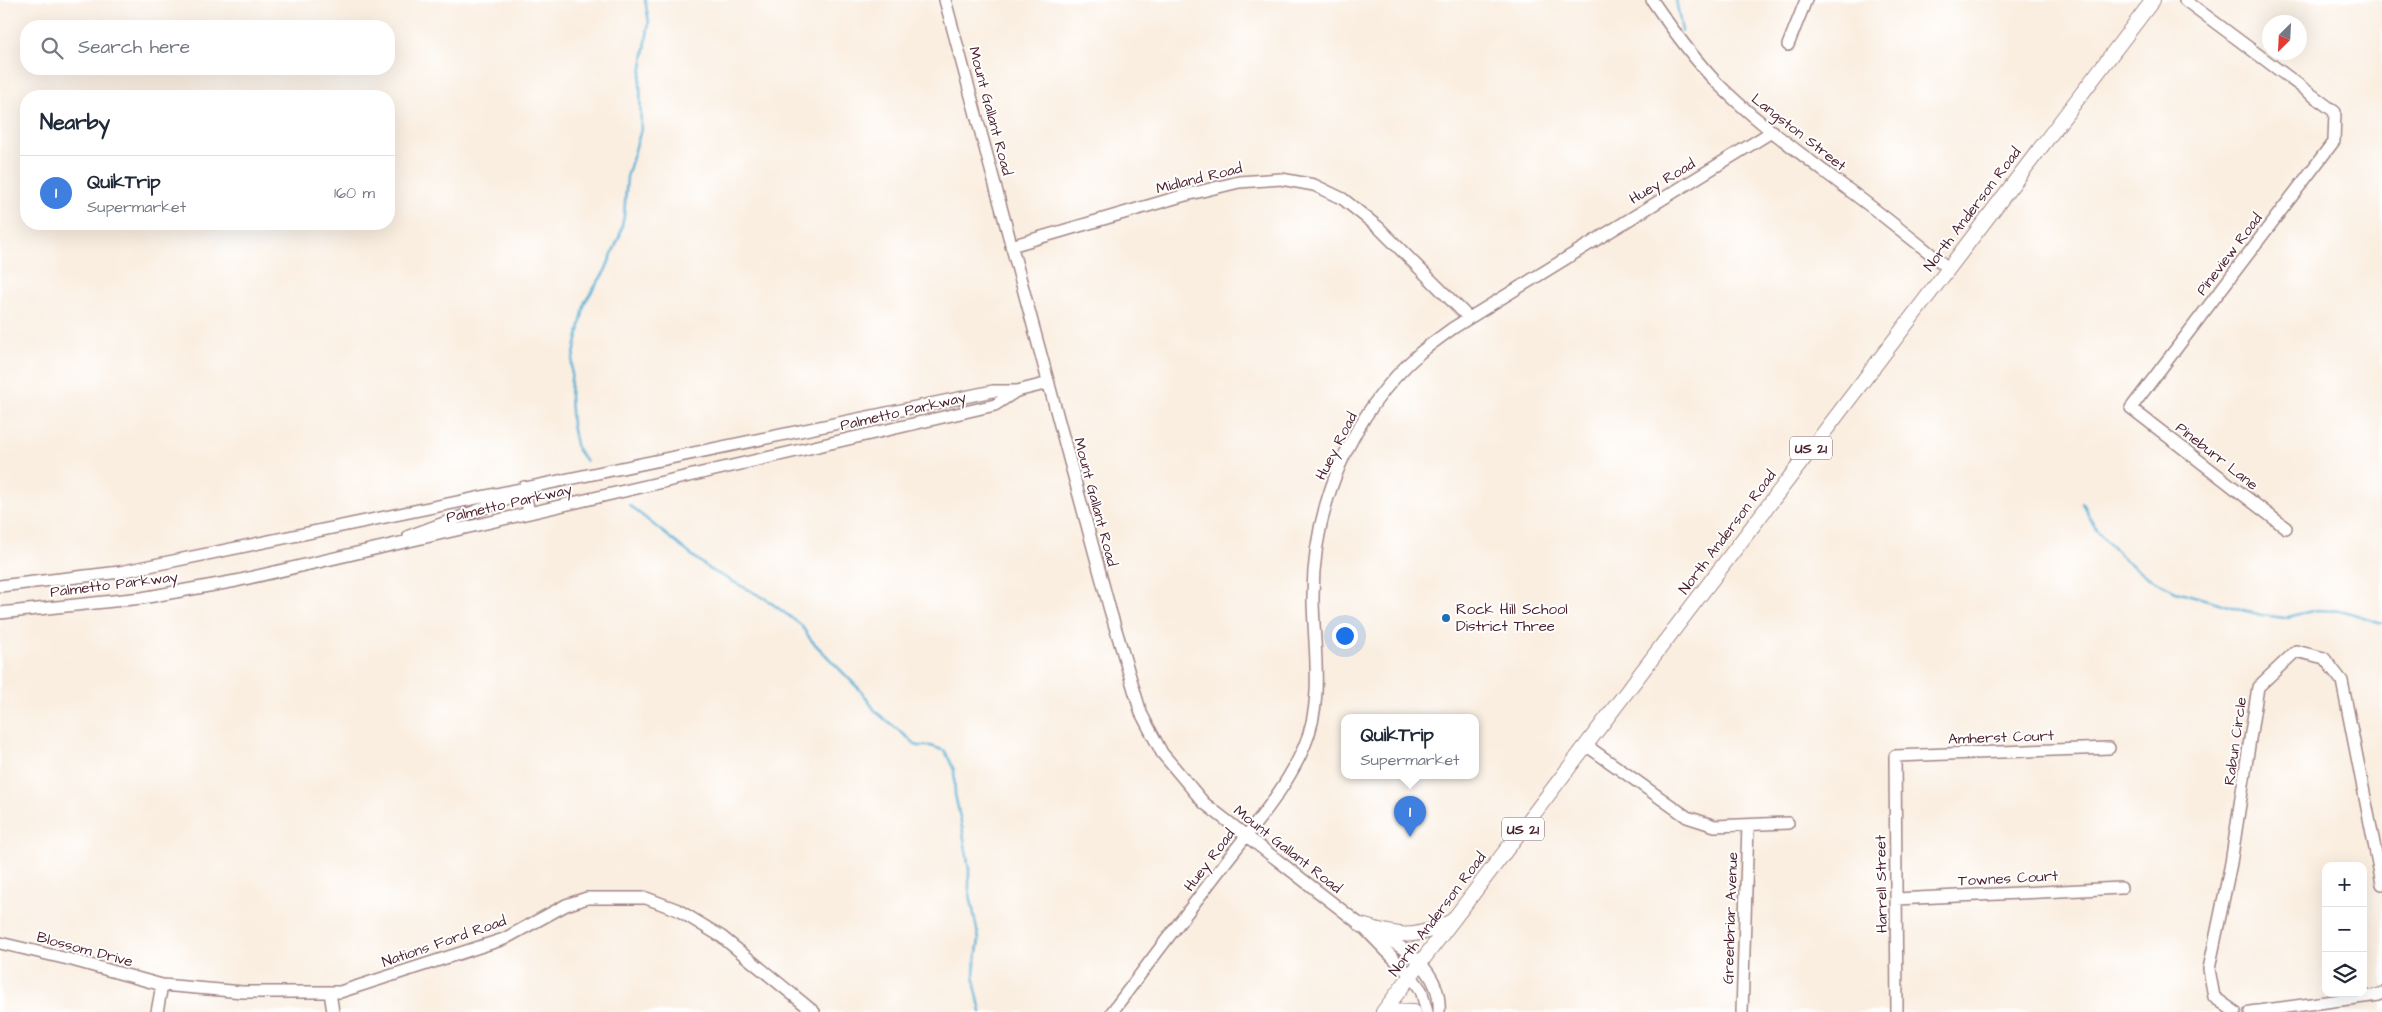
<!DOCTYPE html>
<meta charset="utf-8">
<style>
body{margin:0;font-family:"Architects Daughter",sans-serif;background:#f6f6f7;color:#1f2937}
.controls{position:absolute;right:15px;bottom:15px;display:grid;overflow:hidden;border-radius:10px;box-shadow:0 5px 20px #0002}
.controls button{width:45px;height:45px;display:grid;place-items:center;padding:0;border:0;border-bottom:1px solid #e0e1e3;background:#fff;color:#1f2937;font:25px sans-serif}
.compass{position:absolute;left:2262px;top:15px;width:45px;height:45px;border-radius:50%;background:#fff;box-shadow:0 5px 20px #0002;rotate:204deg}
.you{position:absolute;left:1344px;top:635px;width:18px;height:18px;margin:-12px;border:4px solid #fff;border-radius:50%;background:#1a73e8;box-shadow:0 0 0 8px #1a73e833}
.badge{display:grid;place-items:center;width:32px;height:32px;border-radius:50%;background:#1f6fb2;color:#fff;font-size:16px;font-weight:700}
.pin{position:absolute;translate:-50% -41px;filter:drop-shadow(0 1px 2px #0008)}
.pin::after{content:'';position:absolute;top:26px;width:18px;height:15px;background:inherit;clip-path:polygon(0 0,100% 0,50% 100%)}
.popup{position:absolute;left:1341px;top:714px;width:138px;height:65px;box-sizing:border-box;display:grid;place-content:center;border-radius:10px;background:#fff;filter:drop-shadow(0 1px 4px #0005);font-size:16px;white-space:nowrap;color:#747a83}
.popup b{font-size:19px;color:#1f2937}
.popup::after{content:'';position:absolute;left:50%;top:100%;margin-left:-10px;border:10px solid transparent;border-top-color:#fff}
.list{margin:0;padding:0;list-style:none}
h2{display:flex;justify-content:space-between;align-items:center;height:65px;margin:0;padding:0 20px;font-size:21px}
h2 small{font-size:16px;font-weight:400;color:#747a83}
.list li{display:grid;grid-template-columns:32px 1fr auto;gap:15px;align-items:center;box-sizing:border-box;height:75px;padding:0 20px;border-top:1px solid #e0e1e3}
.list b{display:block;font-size:19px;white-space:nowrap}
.list p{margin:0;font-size:16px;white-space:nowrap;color:#747a83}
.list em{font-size:16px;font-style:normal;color:#747a83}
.icon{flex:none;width:28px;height:28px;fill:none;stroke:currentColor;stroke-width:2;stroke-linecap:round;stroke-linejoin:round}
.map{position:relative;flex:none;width:2382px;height:1012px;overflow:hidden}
.search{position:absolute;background:#fff;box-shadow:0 5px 20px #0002;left:20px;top:20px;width:375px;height:55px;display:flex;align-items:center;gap:12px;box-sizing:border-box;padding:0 18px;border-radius:20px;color:#747a83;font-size:19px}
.panel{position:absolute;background:#fff;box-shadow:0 5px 20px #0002;left:20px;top:90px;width:375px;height:140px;border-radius:20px}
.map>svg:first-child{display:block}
</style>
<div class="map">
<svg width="2382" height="1012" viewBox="0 0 2382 1012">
<rect width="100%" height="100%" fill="#fff"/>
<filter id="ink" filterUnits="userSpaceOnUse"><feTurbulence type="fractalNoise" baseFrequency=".02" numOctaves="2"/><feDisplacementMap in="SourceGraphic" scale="10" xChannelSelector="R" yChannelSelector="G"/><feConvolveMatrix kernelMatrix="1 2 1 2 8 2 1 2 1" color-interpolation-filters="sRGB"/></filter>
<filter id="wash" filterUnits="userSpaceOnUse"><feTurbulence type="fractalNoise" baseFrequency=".0096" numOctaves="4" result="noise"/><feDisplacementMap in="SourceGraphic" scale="20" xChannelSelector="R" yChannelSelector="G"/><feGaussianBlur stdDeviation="1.12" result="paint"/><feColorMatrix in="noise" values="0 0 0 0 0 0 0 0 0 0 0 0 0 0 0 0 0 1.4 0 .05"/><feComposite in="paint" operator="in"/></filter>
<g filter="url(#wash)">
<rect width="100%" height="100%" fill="#faeee0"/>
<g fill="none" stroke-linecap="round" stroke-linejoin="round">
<path stroke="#5ab1d7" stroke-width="2.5" d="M 1676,0 L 1682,31
M 586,461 L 577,449 L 572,425 L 570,397 L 572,364 L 585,302 L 605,271 L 620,235 L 624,216 L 627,177 L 641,130 L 640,81 L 649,22 L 645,0
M 2082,503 L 2097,531 L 2123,558 L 2147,577 L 2176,591 L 2261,615 L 2284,618 L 2316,610 L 2344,611 L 2382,623
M 629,505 L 709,569 L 766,599 L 801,625 L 811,640 L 862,692 L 876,712 L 918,746 L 931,746 L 945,751 L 954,770 L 955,794 L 963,832 L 969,869 L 969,889 L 979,940 L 974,972 L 975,985 L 981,1012"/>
</g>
</g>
<g filter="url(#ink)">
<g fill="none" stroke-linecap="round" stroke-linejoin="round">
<g stroke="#a28686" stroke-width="14">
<path id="minor" d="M 945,0 L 1110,610 L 1141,713 L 1162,753 L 1204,803 L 1361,925 L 1411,976 L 1421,990 L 1427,1012
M 1652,0 C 1672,29 1693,58 1717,83 C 1750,116 1788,144 1825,172 C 1867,203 1908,235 1948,268
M 2185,0 L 2335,112 L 2334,141 L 2131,408 L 2286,528
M 1788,45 L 1806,0
M 1011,246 L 1182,196 L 1239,182 L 1281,179 L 1314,185 L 1343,199 L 1378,227 L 1469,318
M 524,487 L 529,513
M 409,536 L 511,498 L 523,488
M 0,586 L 120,572 L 993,391 L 1017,391 L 1049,383
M 0,613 L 142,598 L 236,581 L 995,405 L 1015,392
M 1587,746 L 1687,817 L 1715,826 L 1788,823
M 1896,899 L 2121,888
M 1376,933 C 1407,948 1442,973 1439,1012
M 0,943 L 72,960 L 162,985 L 243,992 L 340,992 L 504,939 L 566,905 L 587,898 L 646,898 L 678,910 L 722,937 L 814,1012
M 330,992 L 333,1012
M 157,1012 L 162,985
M 1112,1012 C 1150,961 1189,910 1228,859 C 1255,824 1286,789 1304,747 C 1324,702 1314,649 1313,601 C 1312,508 1350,414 1421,352 C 1431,344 1442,336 1453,328 L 1773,131
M 1742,1012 L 1748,825
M 1897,1012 L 1895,756 L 2109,748
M 2235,1012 L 2214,997 L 2209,969 L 2231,863 L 2258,687 L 2296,651 L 2324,658 L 2342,681 L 2382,884
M 2250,1012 L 2379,995 L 2382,993"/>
</g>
<g stroke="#a28686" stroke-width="16">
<path id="major" d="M 1361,925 C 1398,936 1414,940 1450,922
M 1384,1011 L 1414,1012
M 1383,1012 L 2153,0"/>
</g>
<use href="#minor" stroke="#fff" stroke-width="11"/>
<use href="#major" stroke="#fff" stroke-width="14"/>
</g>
</g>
<circle fill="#1f6fb2" stroke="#fff" stroke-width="2" cx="1446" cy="618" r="5"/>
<g text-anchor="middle" stroke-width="4" stroke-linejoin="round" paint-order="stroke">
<g fill="#fff" stroke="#80626b" stroke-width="1">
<rect x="1790" y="436.5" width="42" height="23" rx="4"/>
<rect x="1502" y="817.5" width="42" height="23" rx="4"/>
</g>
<g font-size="14" font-weight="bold" fill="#4a1f2b">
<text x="1811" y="453">US 21</text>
<text x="1523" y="834">US 21</text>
</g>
<g font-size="15" fill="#4a1f2b" stroke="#fff">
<text transform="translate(991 111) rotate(75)" y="5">Mount Gallant Road</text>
<text transform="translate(1799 132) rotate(38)" y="5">Langston Street</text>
<text transform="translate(1199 178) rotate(-14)" y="5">Midland Road</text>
<text transform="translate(1662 181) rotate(-31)" y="5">Huey Road</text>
<text transform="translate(1972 209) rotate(-53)" y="5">North Anderson Road</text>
<text transform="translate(2229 254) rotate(-53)" y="5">Pineview Road</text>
<text transform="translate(903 411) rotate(-13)" y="5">Palmetto Parkway</text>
<text transform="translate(1336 446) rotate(-63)" y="5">Huey Road</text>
<text transform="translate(2217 456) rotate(38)" y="5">Pineburr Lane</text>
<text transform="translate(1096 502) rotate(75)" y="5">Mount Gallant Road</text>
<text transform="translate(509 503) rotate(-13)" y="5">Palmetto Parkway</text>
<text transform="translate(1727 532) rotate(-53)" y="5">North Anderson Road</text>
<text transform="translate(114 584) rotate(-7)" y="5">Palmetto Parkway</text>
<text transform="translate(2001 737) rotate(-2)" y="5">Amherst Court</text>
<text transform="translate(2235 741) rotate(-82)" y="5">Rabun Circle</text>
<text transform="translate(1288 849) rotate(38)" y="5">Mount Gallant Road</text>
<text transform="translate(1209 860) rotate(-53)" y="5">Huey Road</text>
<text transform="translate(2008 878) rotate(-3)" y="5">Townes Court</text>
<text transform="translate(1881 884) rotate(-91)" y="5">Harrell Street</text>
<text transform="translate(1437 914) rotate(-53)" y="5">North Anderson Road</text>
<text transform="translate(1730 918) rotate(-88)" y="5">Greenbriar Avenue</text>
<text transform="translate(444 941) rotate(-19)" y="5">Nations Ford Road</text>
<text transform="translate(85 949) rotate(15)" y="5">Blossom Drive</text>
</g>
<g font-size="15" fill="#4a1f2b" stroke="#fff" text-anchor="start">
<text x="1456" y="614">Rock Hill School<tspan x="1456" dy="17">District Three</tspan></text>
</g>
</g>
</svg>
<div class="controls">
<button>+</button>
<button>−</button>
<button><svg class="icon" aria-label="layers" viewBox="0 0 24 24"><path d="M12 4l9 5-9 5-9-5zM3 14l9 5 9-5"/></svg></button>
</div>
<svg class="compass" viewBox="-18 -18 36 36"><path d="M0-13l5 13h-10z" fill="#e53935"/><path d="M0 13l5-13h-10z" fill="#747a83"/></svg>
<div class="you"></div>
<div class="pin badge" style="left:1410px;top:837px;background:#3f7fe0">1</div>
<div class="popup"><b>QuikTrip</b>Supermarket</div>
<div class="search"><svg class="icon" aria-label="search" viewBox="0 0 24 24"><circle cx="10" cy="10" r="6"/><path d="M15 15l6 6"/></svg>Search here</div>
<section class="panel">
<h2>Nearby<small></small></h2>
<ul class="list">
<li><span class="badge" style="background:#3f7fe0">1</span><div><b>QuikTrip</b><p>Supermarket</p></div><em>160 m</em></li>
</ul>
</section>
</div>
